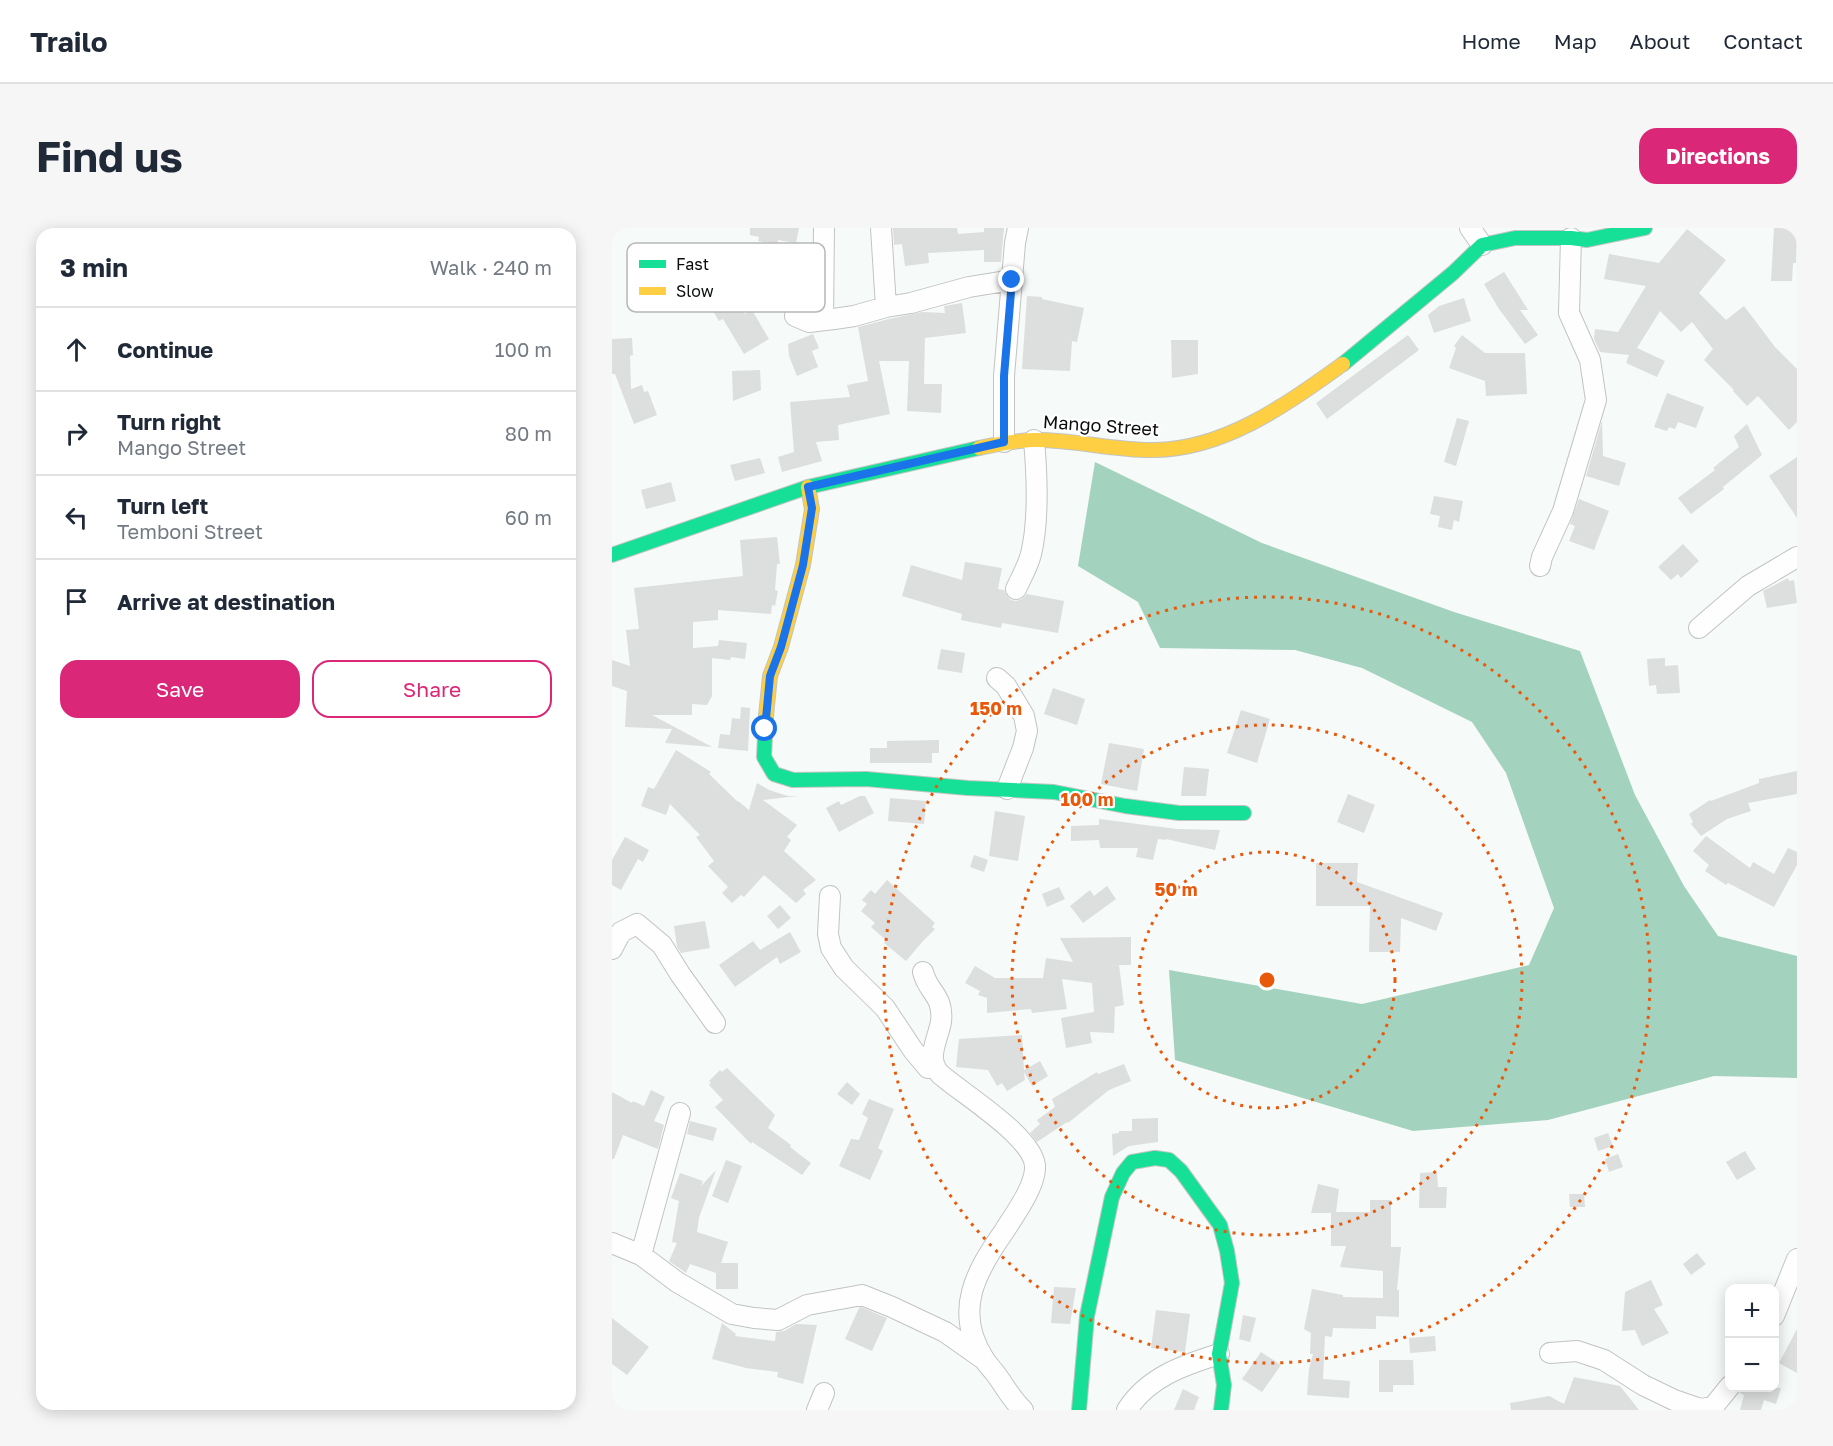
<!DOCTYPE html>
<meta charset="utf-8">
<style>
body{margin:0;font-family:"Golos Text",sans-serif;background:#f6f6f7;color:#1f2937}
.controls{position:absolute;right:18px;bottom:18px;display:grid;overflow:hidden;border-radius:12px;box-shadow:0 3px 15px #0003}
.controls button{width:54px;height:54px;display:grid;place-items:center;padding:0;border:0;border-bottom:2px solid #e0e1e3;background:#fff;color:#1f2937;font:30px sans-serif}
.stop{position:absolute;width:18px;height:18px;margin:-14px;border:4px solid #1a73e8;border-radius:50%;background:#fff}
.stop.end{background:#1a73e8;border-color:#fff;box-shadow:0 2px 6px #0008}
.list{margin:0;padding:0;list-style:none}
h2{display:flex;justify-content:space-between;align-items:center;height:78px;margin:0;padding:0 24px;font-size:26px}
h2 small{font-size:20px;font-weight:400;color:#747a83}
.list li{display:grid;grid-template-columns:39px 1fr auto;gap:18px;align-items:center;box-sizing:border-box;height:84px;padding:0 24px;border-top:2px solid #e0e1e3}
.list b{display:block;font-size:22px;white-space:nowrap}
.list p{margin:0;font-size:20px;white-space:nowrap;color:#747a83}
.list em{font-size:20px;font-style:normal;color:#747a83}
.actions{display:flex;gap:12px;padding:18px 24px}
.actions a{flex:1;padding:14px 0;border:2px solid #db2777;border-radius:18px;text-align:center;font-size:21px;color:#db2777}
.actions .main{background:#db2777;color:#fff}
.icon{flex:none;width:33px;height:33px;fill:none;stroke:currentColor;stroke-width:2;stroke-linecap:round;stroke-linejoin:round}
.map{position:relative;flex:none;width:1185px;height:1182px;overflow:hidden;border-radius:18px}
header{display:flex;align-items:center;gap:36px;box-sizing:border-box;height:84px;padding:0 30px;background:#fff;border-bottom:2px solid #e0e1e3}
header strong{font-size:28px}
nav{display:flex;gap:33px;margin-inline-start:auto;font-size:21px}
.intro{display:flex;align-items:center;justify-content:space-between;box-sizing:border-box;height:144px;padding:0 36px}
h1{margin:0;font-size:42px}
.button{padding:15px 27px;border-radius:18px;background:#db2777;color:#fff;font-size:21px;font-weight:700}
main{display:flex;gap:36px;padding:0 36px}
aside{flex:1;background:#fff;border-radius:18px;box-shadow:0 3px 15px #0003}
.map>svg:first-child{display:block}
</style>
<header>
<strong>Trailo</strong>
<nav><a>Home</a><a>Map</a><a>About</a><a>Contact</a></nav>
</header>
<div class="intro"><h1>Find us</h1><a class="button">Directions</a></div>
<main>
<aside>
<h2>3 min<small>Walk · 240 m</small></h2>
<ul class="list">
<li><svg class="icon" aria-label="ahead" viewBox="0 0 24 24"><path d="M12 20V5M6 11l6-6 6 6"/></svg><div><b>Continue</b></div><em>100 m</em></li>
<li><svg class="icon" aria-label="right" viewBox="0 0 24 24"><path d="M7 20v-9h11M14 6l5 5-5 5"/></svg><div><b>Turn right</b><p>Mango Street</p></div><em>80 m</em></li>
<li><svg class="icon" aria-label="left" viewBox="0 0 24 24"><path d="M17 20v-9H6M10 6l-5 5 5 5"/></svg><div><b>Turn left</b><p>Temboni Street</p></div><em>60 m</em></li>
<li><svg class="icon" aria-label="arrive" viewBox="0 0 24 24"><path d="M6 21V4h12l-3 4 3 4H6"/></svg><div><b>Arrive at destination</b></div></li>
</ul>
<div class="actions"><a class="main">Save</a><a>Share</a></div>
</aside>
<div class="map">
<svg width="1185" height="1182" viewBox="0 0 1185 1182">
<rect width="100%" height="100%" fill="#f6faf8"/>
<path fill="#a3d2bf" d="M 483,234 L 650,315 L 842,384 L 968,423 L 1023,567 L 1072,658 L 1106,708 L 1185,728 L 1185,850 L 1102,848 L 936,892 L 801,903 L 563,832 L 557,742 L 750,776 L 917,737 L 942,680 L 894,545 L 860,494 L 750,440 L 683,422 L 548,420 L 526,374 L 466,338 Z"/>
<path fill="#dcdfdd" d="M 138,0 L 187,0 L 184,15 L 166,12 L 165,16 L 146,13 L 147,9 L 138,7 Z
M 281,0 L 345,0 L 346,6 L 372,4 L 372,0 L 392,0 L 389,34 L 372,34 L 372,22 L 316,25 L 317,35 L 293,38 L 290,16 L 282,17 Z
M 1162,0 L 1185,0 L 1184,35 L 1181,35 L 1180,53 L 1159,53 Z
M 1075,1 L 1114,32 L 1087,65 L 1114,92 L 1132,78 L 1163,119 L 1185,141 L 1185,194 L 1177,202 L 1146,168 L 1135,178 L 1121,163 L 1122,162 L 1092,132 L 1101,121 L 1080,94 L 1069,104 L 1048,83 L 1025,120 L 1053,133 L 1045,149 L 1014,135 L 1017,127 L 988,124 L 982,111 L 983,101 L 1006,104 L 1034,58 L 992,51 L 997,26 L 1047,35 Z
M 892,44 L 916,82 L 908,82 L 926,107 L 913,116 L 887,81 L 872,56 Z
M 109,48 L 133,86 L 140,82 L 157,111 L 132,126 L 111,91 L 107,93 L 96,75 L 90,79 L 81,66 Z
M 415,68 L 430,69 L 430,71 L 472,80 L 465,114 L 460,113 L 458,143 L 410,141 Z
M 852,70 L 859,93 L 822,105 L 816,87 L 827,78 Z
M 350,75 L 354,105 L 313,110 L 312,156 L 330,156 L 329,185 L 295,183 L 297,133 L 267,133 L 278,186 L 226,197 L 227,212 L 204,214 L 210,233 L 170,244 L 166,229 L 182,224 L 178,174 L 238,169 L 235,157 L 256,153 L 246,99 L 277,91 L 310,84 L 333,85 L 332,78 Z
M 201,106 L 207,120 L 200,123 L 206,139 L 185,148 L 177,128 L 176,116 Z
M 796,107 L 807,122 L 715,191 L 704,175 Z
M 850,107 L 873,125 L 913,125 L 915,166 L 874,168 L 873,153 L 837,140 L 844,120 L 842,118 Z
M 20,110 L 21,127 L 18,128 L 19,161 L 30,157 L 32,164 L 36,163 L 45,187 L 22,196 L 3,146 L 0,146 L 0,111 Z
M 559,112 L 586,112 L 586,146 L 560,150 Z
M 148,142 L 149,162 L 121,173 L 120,143 Z
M 1055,165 L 1092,179 L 1084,200 L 1066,194 L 1063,201 L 1057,199 L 1055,203 L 1042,199 Z
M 845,190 L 857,193 L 844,238 L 832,234 Z
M 990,193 L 991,228 L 1014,235 L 1007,258 L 974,248 Z
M 1135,196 L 1150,227 L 1111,259 L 1112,261 L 1079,286 L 1066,270 L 1103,242 L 1101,240 L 1127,219 L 1122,208 Z
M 1185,229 L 1185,290 L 1157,248 Z
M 148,230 L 153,245 L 123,253 L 118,237 Z
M 59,254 L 64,273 L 34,281 L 29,262 Z
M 822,268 L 851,273 L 847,294 L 842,292 L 840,302 L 826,299 L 828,288 L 818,286 Z
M 967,271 L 997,283 L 982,322 L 957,313 L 963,298 L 958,296 Z
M 165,309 L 168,336 L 165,336 L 163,362 L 166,363 L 163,378 L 160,377 L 159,386 L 106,382 L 106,392 L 81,394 L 81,420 L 106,418 L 107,412 L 135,415 L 133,431 L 119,429 L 118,432 L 100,430 L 100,468 L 95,477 L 80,476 L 80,487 L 40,487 L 100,519 L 53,515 L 60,501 L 13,499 L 15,463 L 0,458 L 0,432 L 18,438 L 14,402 L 27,401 L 22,360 L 131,348 L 128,312 Z
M 1071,316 L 1087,333 L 1069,350 L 1066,346 L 1059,352 L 1046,339 Z
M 353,334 L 390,340 L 386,361 L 392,362 L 395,368 L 399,372 L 404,373 L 410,371 L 415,366 L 452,373 L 446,405 L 390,395 L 389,400 L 349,392 L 350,386 L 290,368 L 299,337 L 350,352 Z
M 1176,350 L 1177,353 L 1182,352 L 1185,375 L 1155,380 L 1151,363 Z
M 329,421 L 353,425 L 350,445 L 325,441 Z
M 1053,430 L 1053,438 L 1066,437 L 1068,465 L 1045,466 L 1044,457 L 1037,458 L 1035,431 Z
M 441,460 L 473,471 L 465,497 L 432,486 Z
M 129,479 L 138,480 L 136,523 L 106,520 L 108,506 L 118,507 L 120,490 L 128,491 Z
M 629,482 L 658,491 L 645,535 L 615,525 Z
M 327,512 L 327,525 L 320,525 L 320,535 L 258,535 L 258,520 L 275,520 L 275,513 Z
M 497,515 L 532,521 L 525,563 L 489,556 Z
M 64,522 L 99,544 L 97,546 L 126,574 L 126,573 L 137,582 L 145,555 L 157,562 L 176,568 L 186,568 L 151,572 L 185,597 L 175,609 L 179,612 L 172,623 L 204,652 L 191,662 L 194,666 L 184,675 L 152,647 L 132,669 L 129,667 L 120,675 L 110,665 L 116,659 L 96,638 L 102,633 L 84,609 L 88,607 L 58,576 L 54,587 L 29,578 L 36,559 L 42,561 Z
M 572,539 L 597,541 L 594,568 L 569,568 Z
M 1185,543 L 1185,566 L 1136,575 L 1139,583 L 1115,591 L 1089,608 L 1079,596 L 1081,594 L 1077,586 L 1098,572 L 1099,573 L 1147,555 L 1147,551 Z
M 736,566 L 763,577 L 752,605 L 725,594 Z
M 248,568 L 253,568 L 262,585 L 227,604 L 214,580 L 227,573 L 229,577 Z
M 278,570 L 314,573 L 312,596 L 276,593 Z
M 383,583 L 413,588 L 406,633 L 377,628 Z
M 487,591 L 565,601 L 608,602 L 603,622 L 554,611 L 554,612 L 546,611 L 541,632 L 524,629 L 526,620 L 488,620 L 487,612 L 459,613 L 459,598 L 487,597 Z
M 1094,608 L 1138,640 L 1141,634 L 1162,646 L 1176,620 L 1185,624 L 1185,637 L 1162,679 L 1116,655 L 1114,657 L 1093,643 L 1097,637 L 1081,623 Z
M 13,609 L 37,622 L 31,634 L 26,631 L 9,662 L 0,657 L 0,632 Z
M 362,627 L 376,632 L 372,644 L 358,639 Z
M 704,635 L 746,635 L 745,654 L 831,685 L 824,703 L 789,690 L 788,724 L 757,724 L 758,678 L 704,678 Z
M 275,652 L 323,695 L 320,699 L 323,701 L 311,713 L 294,733 L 272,715 L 274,712 L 259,699 L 263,695 L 249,683 L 255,676 L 250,672 L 259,662 L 263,666 Z
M 495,658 L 504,671 L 471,695 L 458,678 L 478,662 L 482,668 Z
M 447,659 L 453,671 L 435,679 L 430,666 Z
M 168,677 L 179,690 L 166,701 L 155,688 Z
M 93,693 L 98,720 L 69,725 L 65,719 L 62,698 Z
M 178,704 L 189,724 L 168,736 L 165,729 L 123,759 L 107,737 L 141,713 L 148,722 Z
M 519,709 L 519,737 L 507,737 L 512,777 L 503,779 L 502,805 L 478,804 L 480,815 L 454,820 L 449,790 L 482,784 L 480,755 L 450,751 L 455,781 L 420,785 L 419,781 L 375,785 L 375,770 L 366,767 L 368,763 L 353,755 L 363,738 L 383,750 L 431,750 L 434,730 L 461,734 L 448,710 Z
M 410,807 L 412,842 L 428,833 L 436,848 L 420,858 L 412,844 L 413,852 L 395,863 L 390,855 L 385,858 L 376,842 L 344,839 L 347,811 Z
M 512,836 L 519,853 L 497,862 L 456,895 L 455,894 L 425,914 L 418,905 L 428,896 L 425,892 L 443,879 L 440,871 L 485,844 L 486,846 Z
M 115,840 L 163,887 L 156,900 L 179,917 L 178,919 L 199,935 L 190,947 L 140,914 L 139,916 L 103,879 L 111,872 L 97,857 L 99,855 L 97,853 L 108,842 L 110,844 Z
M 235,854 L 248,866 L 240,877 L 225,866 Z
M 39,862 L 53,869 L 42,893 L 52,897 L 46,921 L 11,907 L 2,931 L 0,931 L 0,864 L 20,875 L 21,873 L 32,878 Z
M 257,871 L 282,881 L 266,920 L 271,923 L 258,952 L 227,938 L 239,911 L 247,912 L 256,890 L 250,886 Z
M 546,890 L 546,914 L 517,918 L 501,928 L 500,906 L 507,905 L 507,903 L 520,903 L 520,891 Z
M 78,893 L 105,900 L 101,913 L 75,906 Z
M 996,905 L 1001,918 L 986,923 L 982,910 Z
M 1133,923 L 1144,941 L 1125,952 L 1114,934 Z
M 1006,926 L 1011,939 L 997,944 L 993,931 Z
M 114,932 L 130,938 L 116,975 L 100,968 Z
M 104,942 L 87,990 L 85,1004 L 116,1014 L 109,1035 L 126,1035 L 126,1061 L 104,1061 L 104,1045 L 78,1036 L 74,1045 L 57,1033 L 65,1015 L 60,1014 L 67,973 L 59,970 L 68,945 L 91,953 L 89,958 Z
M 825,944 L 826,959 L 835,959 L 834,980 L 807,980 L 808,945 Z
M 706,956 L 727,961 L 724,984 L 758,984 L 758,972 L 779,972 L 779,1019 L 789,1019 L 785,1062 L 787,1062 L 787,1089 L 764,1088 L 764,1101 L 721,1100 L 720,1109 L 713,1108 L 711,1151 L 738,1153 L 737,1170 L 695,1167 L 697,1141 L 701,1126 L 698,1126 L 699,1105 L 692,1101 L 700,1061 L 731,1067 L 731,1069 L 771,1070 L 771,1043 L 728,1039 L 734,1018 L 719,1018 L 719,985 L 699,985 Z
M 957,966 L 972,966 L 973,979 L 958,979 Z
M 1085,1025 L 1094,1036 L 1079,1047 L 1071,1036 Z
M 1039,1052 L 1051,1077 L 1042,1081 L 1057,1105 L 1030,1118 L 1023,1102 L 1010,1103 L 1013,1064 Z
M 442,1059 L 464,1060 L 458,1096 L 439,1095 Z
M 249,1079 L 275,1090 L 260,1123 L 233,1111 L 247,1080 Z
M 544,1082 L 578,1086 L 573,1124 L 539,1120 Z
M 631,1087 L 644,1090 L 638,1114 L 627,1111 Z
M 0,1090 L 37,1119 L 15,1147 L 0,1136 Z
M 110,1095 L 124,1106 L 123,1108 L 163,1113 L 164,1104 L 172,1103 L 184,1096 L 205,1097 L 191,1156 L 165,1149 L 166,1144 L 134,1140 L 100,1131 Z
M 1185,1101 L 1185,1145 L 1167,1135 Z
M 823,1108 L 824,1123 L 798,1125 L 797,1110 Z
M 649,1124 L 669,1137 L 650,1164 L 630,1151 Z
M 767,1132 L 801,1132 L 802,1157 L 781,1157 L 781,1164 L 767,1164 Z
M 962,1149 L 1008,1158 L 1027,1182 L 899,1182 L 898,1175 L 937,1168 L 952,1176 Z
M 1130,1160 L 1169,1160 L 1164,1176 L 1152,1172 L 1149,1182 L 1128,1182 L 1132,1167 L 1128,1165 Z
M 571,1161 L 587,1169 L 582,1182 L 562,1182 Z"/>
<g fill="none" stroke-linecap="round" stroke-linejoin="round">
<g stroke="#c1c4c2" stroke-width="22">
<path id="street" d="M 269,0 L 274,79
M 858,0 L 870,17
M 183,88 L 197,94 L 222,91 L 242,88 L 274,79 L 299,75 L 357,59 L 400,52
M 211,92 L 212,0
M 392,214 L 392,148 L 403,15 L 406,0
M 928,338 L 930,329 L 951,283 L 984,172 L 978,132 L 957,85 L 959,10
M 404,361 C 409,350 416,338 419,326 C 427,293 425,246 422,212
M 1087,400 L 1136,358 L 1185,329
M 385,450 L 394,458 L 412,488 L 415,503 L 411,520 L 395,561
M 218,668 L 216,706 L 219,720 L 232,740 L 273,780 L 301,822 L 316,840
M 0,721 L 9,704 L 25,696 L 50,717 L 68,746 L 103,795
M 311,744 C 316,765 332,767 329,794 C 326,811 313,831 328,846 C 349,865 426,911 423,941 C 422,960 403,986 393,1002 C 364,1043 341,1083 372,1131 C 375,1136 380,1141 383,1145 C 393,1158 399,1171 411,1182
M 0,1015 L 29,1027 L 65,1054 L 120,1086 L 142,1090 L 166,1092 L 195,1077 L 250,1067 L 280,1079 L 333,1104 L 370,1130
M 29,1027 L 68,885
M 1162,1088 L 1185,1031
M 938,1125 L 965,1123 L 992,1132 L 1031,1157 L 1062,1172 L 1088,1181 L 1101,1179 L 1118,1158
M 205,1182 L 212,1165
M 515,1182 C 536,1149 572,1137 607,1126"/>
</g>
<g stroke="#c1c4c2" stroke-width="16">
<path id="fast" d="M 731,136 L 841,45 L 870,17 L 903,10 L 959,10 L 975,12 L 1033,0
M 0,327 L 196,259 L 367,220
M 154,488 L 152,529 L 162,546 L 181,552 L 254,551 L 356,560 L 442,564 L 513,578 L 567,585 L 632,585
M 467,1182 L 475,1088 L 500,969 L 511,945 L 520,934 L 543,930 L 557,932 L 569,943 L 608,997 L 615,1023 L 620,1055 L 607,1126 L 612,1157 L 609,1182"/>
</g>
<g stroke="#c1c4c2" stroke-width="16">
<path id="slow" d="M 367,220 C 385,216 402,213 421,212 C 462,211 502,223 543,222 C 614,221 676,175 731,136
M 154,488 L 158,448 L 169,419 L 191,337 L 200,281 L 196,259"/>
</g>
<use href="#street" stroke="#fefefe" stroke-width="20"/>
<use href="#fast" stroke="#16e098" stroke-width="14"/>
<use href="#slow" stroke="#ffcf43" stroke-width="14"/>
</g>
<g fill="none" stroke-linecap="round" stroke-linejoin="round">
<path stroke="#1a73e8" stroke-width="8" d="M 153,501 L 158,448 L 169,419 L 191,337 L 200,280 L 196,259 L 392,214 L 392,148 L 400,52"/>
</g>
<g fill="none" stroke="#e8590c" stroke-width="3" stroke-dasharray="3 6">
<circle cx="655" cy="752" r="128"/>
<circle cx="655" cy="752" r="255"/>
<circle cx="655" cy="752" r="383"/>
</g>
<g text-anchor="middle" stroke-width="4.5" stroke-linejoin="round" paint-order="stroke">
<g font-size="18" fill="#0b0e0d" stroke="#fff">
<text transform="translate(489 198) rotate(4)" y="6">Mango Street</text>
</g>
</g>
<rect x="15" y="15" width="198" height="69" rx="9" fill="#fff" stroke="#b6b7b6" stroke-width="1.5"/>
<rect x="27" y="32" width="27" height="8" fill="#16e098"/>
<rect x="27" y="59" width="27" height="8" fill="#ffcf43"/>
<g font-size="16" fill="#0b0e0d">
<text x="64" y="42">Fast</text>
<text x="64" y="69">Slow</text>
</g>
<circle cx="655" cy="752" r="9" fill="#e8590c" stroke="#fff" stroke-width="3"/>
<g font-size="18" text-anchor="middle" font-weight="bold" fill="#e8590c" stroke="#fff" stroke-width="4.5" stroke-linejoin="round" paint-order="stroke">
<text x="384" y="487">150 m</text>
<text x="475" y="578">100 m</text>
<text x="564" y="668">50 m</text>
</g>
</svg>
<div class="controls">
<button>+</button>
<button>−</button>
</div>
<div class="stop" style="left:153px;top:501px"></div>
<div class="stop end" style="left:400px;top:52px"></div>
</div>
</main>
